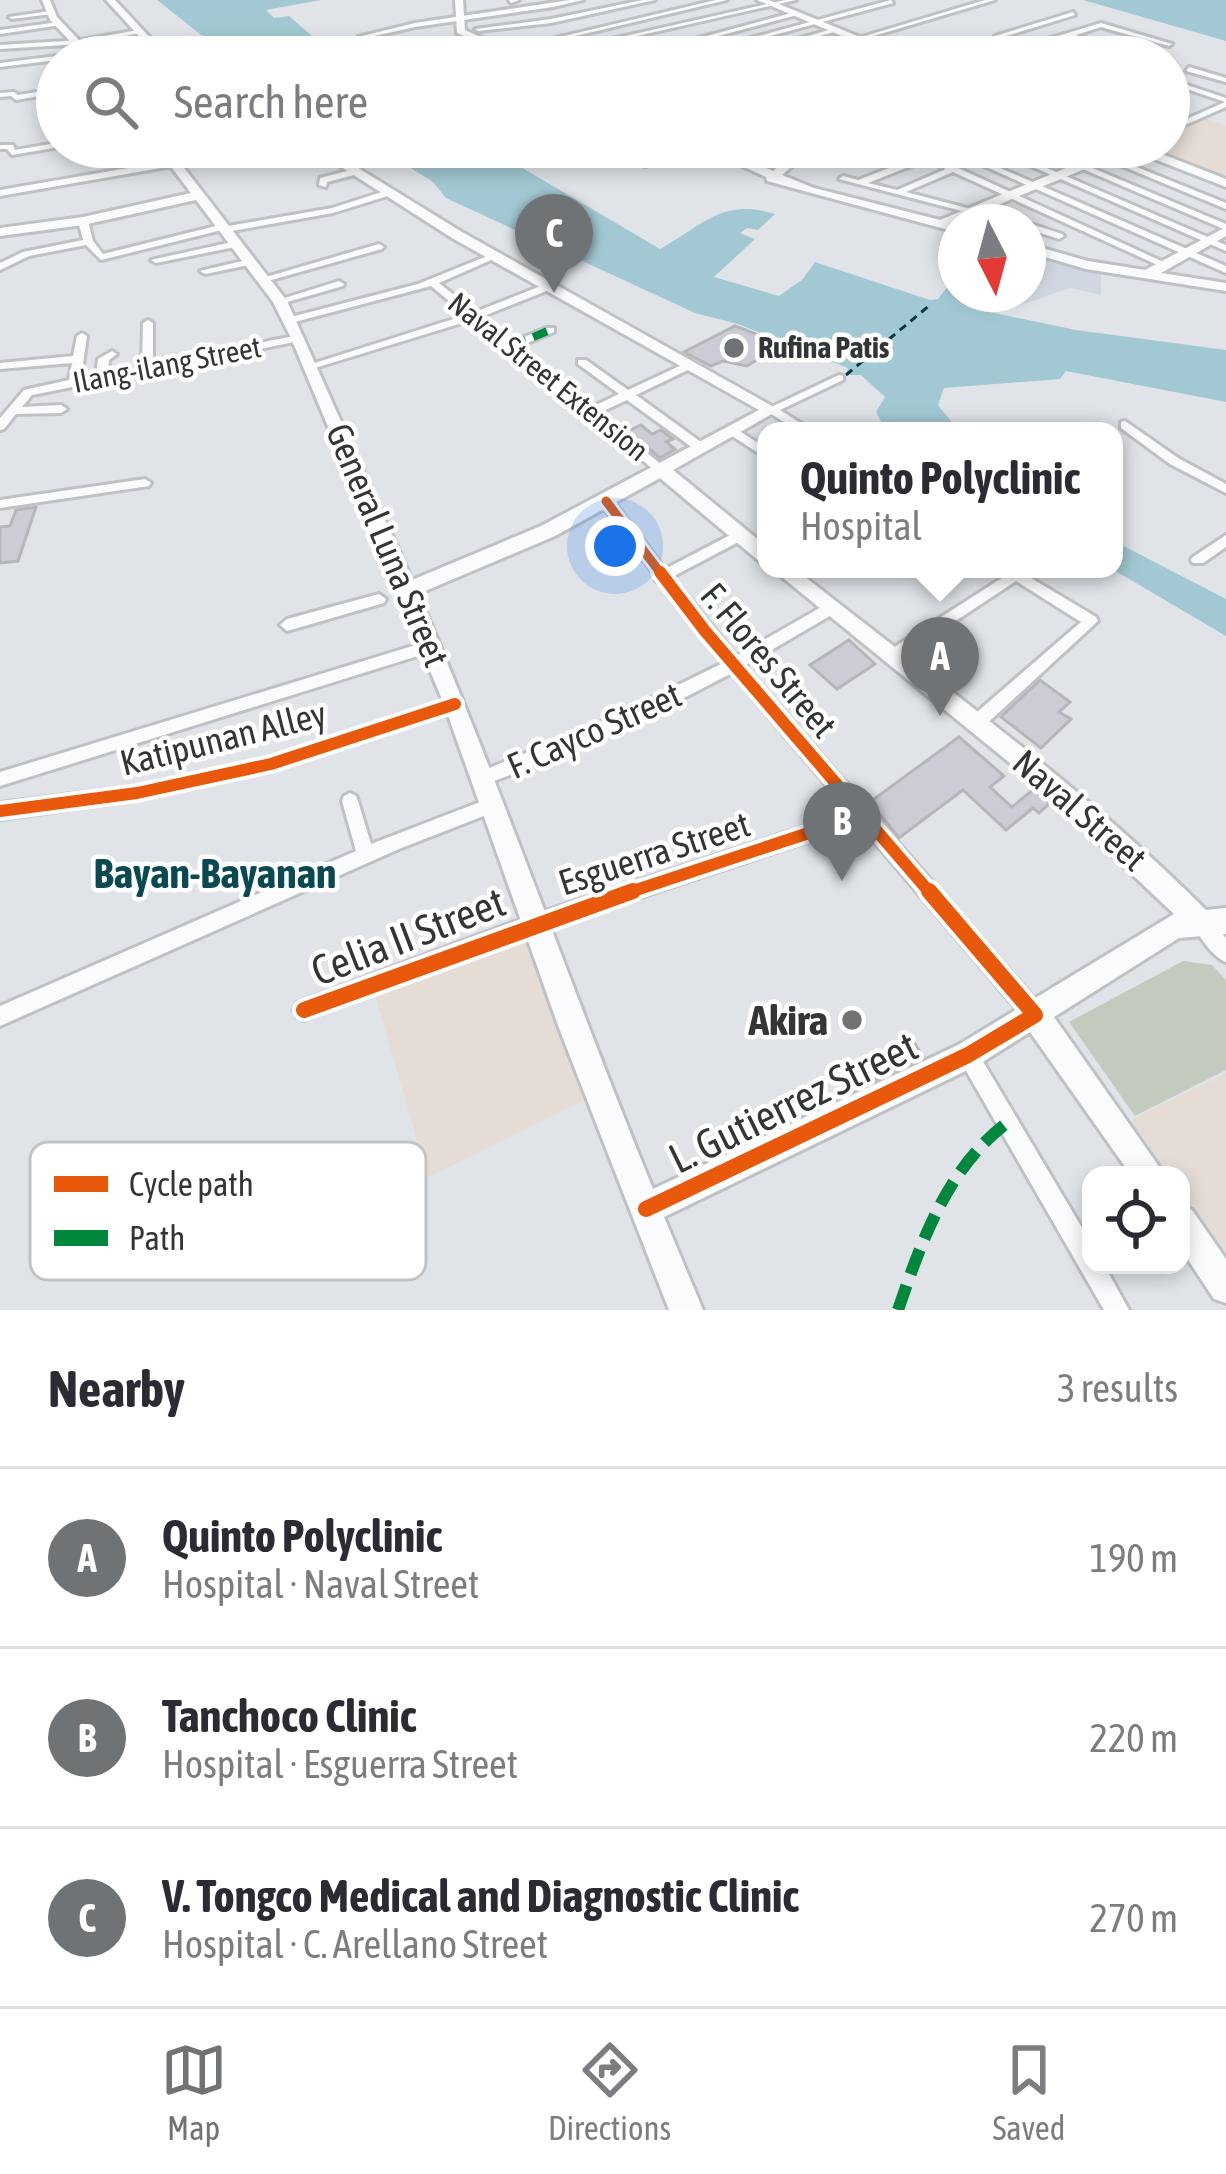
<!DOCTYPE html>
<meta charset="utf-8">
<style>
body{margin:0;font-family:"Asap Condensed",sans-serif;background:#f7f7f7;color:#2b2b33}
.controls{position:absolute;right:36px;bottom:36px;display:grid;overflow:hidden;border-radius:24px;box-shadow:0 6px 18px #0003}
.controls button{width:108px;height:108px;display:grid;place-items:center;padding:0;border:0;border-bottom:3px solid #e1e1e2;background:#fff;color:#2b2b33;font:60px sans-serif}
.compass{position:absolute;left:938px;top:204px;width:108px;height:108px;border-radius:50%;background:#fff;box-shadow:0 6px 18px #0003;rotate:174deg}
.you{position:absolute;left:615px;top:546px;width:42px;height:42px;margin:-30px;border:9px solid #fff;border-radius:50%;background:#1a73e8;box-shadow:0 0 0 18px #1a73e833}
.badge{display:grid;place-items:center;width:78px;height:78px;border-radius:50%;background:#707376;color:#fff;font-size:39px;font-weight:700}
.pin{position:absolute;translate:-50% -99px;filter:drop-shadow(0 3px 6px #0008)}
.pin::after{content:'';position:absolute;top:63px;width:42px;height:36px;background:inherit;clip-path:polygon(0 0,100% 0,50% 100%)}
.popup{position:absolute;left:757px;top:422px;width:366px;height:156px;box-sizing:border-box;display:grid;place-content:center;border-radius:24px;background:#fff;filter:drop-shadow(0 3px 9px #0005);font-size:39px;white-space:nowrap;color:#7c7c81}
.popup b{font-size:45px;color:#2b2b33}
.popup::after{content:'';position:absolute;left:50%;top:100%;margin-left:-24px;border:24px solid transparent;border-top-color:#fff}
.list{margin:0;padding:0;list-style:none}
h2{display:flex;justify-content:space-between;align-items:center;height:156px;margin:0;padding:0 48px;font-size:51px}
h2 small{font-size:39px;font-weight:400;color:#7c7c81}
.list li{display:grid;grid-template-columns:78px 1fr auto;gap:36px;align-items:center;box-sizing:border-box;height:180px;padding:0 48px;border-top:3px solid #e1e1e2}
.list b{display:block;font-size:45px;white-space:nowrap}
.list p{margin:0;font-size:39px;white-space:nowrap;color:#7c7c81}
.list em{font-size:39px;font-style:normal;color:#7c7c81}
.icon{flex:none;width:66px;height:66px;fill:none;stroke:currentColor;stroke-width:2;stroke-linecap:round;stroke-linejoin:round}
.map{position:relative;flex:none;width:1226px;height:1310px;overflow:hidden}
.search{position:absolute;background:#fff;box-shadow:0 6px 18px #0003;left:36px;right:36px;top:36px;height:132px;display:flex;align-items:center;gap:30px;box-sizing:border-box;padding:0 42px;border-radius:66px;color:#7c7c81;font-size:45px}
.sheet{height:696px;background:#fff}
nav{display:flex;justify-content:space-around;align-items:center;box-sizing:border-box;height:168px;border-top:3px solid #e1e1e2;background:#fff;font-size:33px;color:#7c7c81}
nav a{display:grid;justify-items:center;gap:6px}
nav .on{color:#707376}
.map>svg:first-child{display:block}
</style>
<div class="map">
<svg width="1226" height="1310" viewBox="0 0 1226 1310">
<rect width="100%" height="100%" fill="#e0e4e8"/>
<path fill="#d0d7e1" d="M 1028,253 L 1101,272 L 1101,295 L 1070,288 L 1015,307 L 985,294 L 1028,294 Z"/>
<path fill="#e4dcd5" d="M 1204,118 L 1226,125 L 1226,172 L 1215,178 L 1136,147 L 1169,147 L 1169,133 Z
M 528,927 L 589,1098 L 428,1177 L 373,989 Z
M 1226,1073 L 1226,1257 L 1181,1192 L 1181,1175 L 1169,1175 L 1131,1120 Z"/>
<path fill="#c3cbbe" d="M 1183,961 L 1212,965 L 1226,980 L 1226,1070 L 1135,1116 L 1069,1022 Z"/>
<path fill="#a2c9d3" d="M 157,0 L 321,0 L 266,10 L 274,18 L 289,16 L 312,36 L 286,45 L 298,57 L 229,57 Z
M 1083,0 L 1226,0 L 1226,41 Z
M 376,147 L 487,147 L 660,249 C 705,224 722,198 775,214 L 758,230 L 747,228 L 740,233 L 755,239 L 714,277 L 779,296 L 803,279 L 815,262 L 930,300 L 938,299 L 949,285 L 956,286 L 956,294 L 973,294 L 984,311 L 1076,330 L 1226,350 L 1226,402 L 1066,371 L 1060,379 L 944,388 L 938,405 L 959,431 L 886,431 L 876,412 L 885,397 L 861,375 L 846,375 L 848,368 L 738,324 L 695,313 L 446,198 L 432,181 Z
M 1114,541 L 1226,599 L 1226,636 L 1112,569 Z"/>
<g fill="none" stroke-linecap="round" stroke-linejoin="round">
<path stroke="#023841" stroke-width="3" stroke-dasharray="8 6" stroke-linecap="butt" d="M 846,375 L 930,305"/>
</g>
<path fill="#ccccd6" stroke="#b5b6ba" stroke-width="3" d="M 735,326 L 782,344 L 747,366 L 723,361 L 711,366 L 684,352 Z
M 641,425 L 652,434 L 661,430 L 673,439 L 666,442 L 675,449 L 660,458 L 628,431 Z
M 36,507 L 18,561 L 0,563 L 0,527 L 10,526 L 16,510 Z
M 849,640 L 875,664 L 837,689 L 810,665 Z
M 1040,680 L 1070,702 L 1059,712 L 1071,719 L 1041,748 L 1001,717 Z
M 959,737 L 1004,776 L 990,787 L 1012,807 L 1034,789 L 1050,803 L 1039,813 L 1033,808 L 1006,830 L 963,790 L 899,838 L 870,802 Z
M 912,1039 L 923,1057 L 870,1082 L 860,1064 Z"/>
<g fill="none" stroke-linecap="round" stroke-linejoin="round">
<g stroke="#bfc2c5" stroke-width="6">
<path id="street" d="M 509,0 L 519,0 L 511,3 Z
M 570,0 L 583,0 L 553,7 L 415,27 L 361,39 L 358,37 L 415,23 Z
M 643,0 L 655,0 L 551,23 L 478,31 L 475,29 L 551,19 Z
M 716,0 L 727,0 L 504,53 L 501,51 Z
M 785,0 L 796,0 L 544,57 L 532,57 Z
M 891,0 L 893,3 L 692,57 L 681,57 Z
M 985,0 L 995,0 L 860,40 L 855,39 Z
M 50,11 L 52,14 L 12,19 L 9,17 Z
M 795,12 L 797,15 L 640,57 L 629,57 Z
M 1073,12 L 1075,15 L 1003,37 L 1024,46 L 1101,23 L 1172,44 L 1169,46 L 1101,27 L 1076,35 L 1143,57 L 1133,57 L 1069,37 L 1000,57 L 990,57 L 1017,48 L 995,38 L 995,36 Z
M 59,22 L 61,25 L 0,34 L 0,30 Z
M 836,28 L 838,31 L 745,57 L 734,57 Z
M 138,30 L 140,33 L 82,44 L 0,49 L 0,45 L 82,40 Z
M 469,35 L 471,38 L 398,57 L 387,57 Z
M 881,46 L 883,49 L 858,57 L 848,57 Z
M 57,57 L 57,60 L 0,67 L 0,63 L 57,56 L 60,57 Z
M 1189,67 L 1226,78 L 1226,82 L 1186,71 Z
M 1169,79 L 1226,98 L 1226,107 L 1169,132 L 1169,127 L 1225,102 L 1169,83 Z
M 57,89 L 57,93 L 16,100 L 11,96 L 0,97 L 0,93 L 14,92 L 18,95 Z
M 57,143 L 59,147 L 12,155 L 7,149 L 0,149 L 0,145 L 13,145 L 15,150 Z
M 207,147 L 222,147 L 171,161 L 167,158 Z
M 590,147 L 601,147 L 587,155 L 581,155 L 581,151 Z
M 626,147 L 639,147 L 601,159 L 597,157 Z
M 684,147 L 696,147 L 646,166 L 639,164 Z
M 941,147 L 952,147 L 1226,266 L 1226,273 Z
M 987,147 L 998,147 L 1226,245 L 1226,251 Z
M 1031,147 L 1042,147 L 1226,224 L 1226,230 Z
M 1076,147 L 1087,147 L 1226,203 L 1226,209 Z
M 324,150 L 328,152 L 327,154 L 288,165 L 284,162 Z
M 923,155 L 929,155 L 956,167 L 1170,265 L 1162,267 L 953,172 L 906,192 L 1020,222 L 1004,222 L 839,179 L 843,176 L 858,180 ZM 926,160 L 946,169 L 897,190 L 868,183 Z
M 175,160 L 178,161 L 178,165 L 0,196 L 0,190 Z
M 355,169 L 359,172 L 358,174 L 327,182 L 326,187 L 319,185 L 320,178 Z
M 388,190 L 391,191 L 391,195 L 333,213 L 226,232 L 222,230 L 101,260 L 86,245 L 29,256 L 0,270 L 0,263 L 23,252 L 83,240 L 78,221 L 83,218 L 88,221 L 93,241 L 103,254 L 224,224 L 228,226 L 332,208 Z
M 1028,223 L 1062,234 L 1064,236 L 1059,239 L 1028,229 Z
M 237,241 L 242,244 L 240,246 L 156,263 L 151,260 Z
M 379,244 L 384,247 L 382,249 L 264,282 L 259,279 Z
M 492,254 L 500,256 L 439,283 L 475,312 L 546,284 L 554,284 L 554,288 L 481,317 L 512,342 L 546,328 L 554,328 L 554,332 L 518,347 L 592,407 L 619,394 L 578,364 L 578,360 L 586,360 L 628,390 L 686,363 L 694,363 L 694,367 L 636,395 L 705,445 L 705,451 L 697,451 L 627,400 L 599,413 L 669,471 L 663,475 L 659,474 L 472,320 L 315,368 L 311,369 L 305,366 L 466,315 L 431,286 L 291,323 L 287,322 L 287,318 L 418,284 Z
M 251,259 L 254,260 L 254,264 L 205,274 L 200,271 Z
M 339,281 L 344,284 L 343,286 L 280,304 L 275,301 Z
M 148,320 L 153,323 L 153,364 L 299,335 L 304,338 L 299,341 L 153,371 L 147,374 L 142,373 L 32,395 L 22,407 L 61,405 L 67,409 L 61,413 L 16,414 L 4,429 L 0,430 L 0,418 L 24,390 L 69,380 L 72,363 L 0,369 L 0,363 L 73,356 L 77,336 L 82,333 L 87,336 L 81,378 L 96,375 L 98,359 L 112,351 L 117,354 L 109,360 L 108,373 L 142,366 L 143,323 Z
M 839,375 L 843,376 L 843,380 L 780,410 L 813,431 L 798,431 L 765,410 Z
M 1125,421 L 1178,458 L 1226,484 L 1226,493 L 1170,464 L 1121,428 L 1121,422 Z
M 733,427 L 766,448 L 766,458 L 729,434 L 727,431 Z
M 145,479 L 151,483 L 149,486 L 0,508 L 0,500 Z
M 606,497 L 611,498 L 665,569 L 736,532 L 746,532 L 748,535 L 746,538 L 672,577 L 736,656 L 825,605 L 835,605 L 837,609 L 835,613 L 744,666 L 1042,1008 L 1045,1015 L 1042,1022 L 1035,1025 L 1028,1022 L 856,820 L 833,833 L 536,932 L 304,1020 L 297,1017 L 294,1010 L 297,1003 L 304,1000 L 536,914 L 828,819 L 846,808 L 732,673 C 651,716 568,754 483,785 L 477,783 L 475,778 L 477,773 L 611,718 L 723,663 L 660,582 L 656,581 L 655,575 L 601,504 L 600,501 L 601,498 Z
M 1226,535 L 1226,547 L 1203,563 L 1193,563 L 1191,560 L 1193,557 Z
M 1016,569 L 1096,617 L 1098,621 L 981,729 L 975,731 L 969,729 L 967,724 L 969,719 L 1081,622 L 1016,581 L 895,661 L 885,661 L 882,657 L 885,653 Z
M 379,594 L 386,599 L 384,603 L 287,631 L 280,625 L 287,619 Z
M 432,640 L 437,642 L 439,646 L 437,650 L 0,786 L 0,772 Z
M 455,698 L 461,699 L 463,704 L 461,709 L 271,771 L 137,800 L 0,819 L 0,803 L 137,786 L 271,757 Z
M 350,793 L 356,796 L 358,801 L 371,844 L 493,797 L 499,800 L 502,805 L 499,810 L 399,849 L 0,1026 L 0,1006 L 356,851 L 342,801 L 344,796 Z
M 1202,915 L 1209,918 L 1226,938 L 1226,962 C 1213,957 1199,937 1193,924 L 1195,918 Z
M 968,1045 L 975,1048 L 1091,1243 L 1091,1265 L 1104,1265 L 1129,1310 L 1104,1310 L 961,1062 L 958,1055 L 961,1048 Z"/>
</g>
<g stroke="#bfc2c5" stroke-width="6">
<path id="secondary" d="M 42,0 L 50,0 L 57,17 L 95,57 L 85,57 L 50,20 Z
M 106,0 L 115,0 L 168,57 L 158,57 Z
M 455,0 L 463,0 L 465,30 L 524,57 L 511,57 L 457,33 Z
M 757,0 L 769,0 L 909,57 C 890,57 878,45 860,43 C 839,40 814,57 791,57 L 849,39 Z
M 156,147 L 168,147 L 287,301 L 412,580 L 541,526 L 759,410 L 452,238 L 310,147 L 324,147 L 462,232 L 779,410 L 673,470 L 766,546 L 766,563 L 759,561 L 660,478 L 555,536 L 418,594 C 503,790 572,992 653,1189 L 958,1045 L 1174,914 L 1043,790 L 772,569 L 795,569 C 935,680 1080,784 1206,910 L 1226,908 L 1226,934 L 1179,938 L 1054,1017 L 1165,1175 L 1131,1175 L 1030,1032 L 978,1065 L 664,1217 L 703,1310 L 669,1310 L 559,1028 L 444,704 L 291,338 L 273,302 L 196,200 L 83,225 L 0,236 L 0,228 L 83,217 L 191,193 Z
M 701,147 L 717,147 L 773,171 L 801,147 L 814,147 L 782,175 L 814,188 L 940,220 L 1117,147 L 1144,147 L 1226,179 L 1226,187 L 1131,150 L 956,222 L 956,232 L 767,181 L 766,177 Z
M 1226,227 L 1226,236 L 1161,273 L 1226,283 L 1226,291 L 1086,269 L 1028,252 L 1028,244 L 1088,261 L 1145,270 Z
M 1181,1205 L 1192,1210 L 1226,1259 L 1226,1303 L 1214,1299 L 1181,1249 Z"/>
</g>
<use href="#street" fill="#fafbfc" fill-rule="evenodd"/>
<use href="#secondary" fill="#fafbfc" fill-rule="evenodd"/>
<path stroke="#00873e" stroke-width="8" stroke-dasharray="15 8" stroke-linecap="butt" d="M 512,346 L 550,330"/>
<path stroke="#00873e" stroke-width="12" stroke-dasharray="26 12" stroke-linecap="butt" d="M 898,1310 C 922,1240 947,1168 1008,1122"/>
<g stroke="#fff" stroke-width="15">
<path id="cycleway-far2" d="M 606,501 L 662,575"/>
</g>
<g stroke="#fff" stroke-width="20">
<path id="cycleway-far1" d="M 660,572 L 705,631 L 931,894
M 0,811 L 137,793 L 271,764 L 455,704
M 624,894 L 833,825 L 857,810"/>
</g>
<g stroke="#fff" stroke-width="24">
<path id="cycleway" d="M 304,1010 L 633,891
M 646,1209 L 968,1055 L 1035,1015 L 929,891"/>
</g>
<use href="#cycleway-far2" stroke="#e8590c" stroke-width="9"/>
<use href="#cycleway-far1" stroke="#e8590c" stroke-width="12"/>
<use href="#cycleway" stroke="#e8590c" stroke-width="16"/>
</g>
<g fill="#707376" stroke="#fff" stroke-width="4.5">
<circle cx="734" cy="348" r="12"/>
<circle cx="852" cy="1020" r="12"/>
</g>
<g text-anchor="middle" stroke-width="9" stroke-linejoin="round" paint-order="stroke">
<g font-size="30" font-weight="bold" fill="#333639" stroke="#fff" text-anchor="start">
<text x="758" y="358">Rufina Patis</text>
</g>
<g font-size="30" fill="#333639" stroke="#fff">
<text transform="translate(167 365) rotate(-11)" y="10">Ilang-ilang Street</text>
<text transform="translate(548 377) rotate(39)" y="10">Naval Street Extension</text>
</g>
<g font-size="36" fill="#333639" stroke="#fff">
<text transform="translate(388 545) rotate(67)" y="13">General Luna Street</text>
<text transform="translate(769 660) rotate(50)" y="13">F. Flores Street</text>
<text transform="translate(594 730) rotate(-24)" y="13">F. Cayco Street</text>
<text transform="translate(223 738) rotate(-14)" y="13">Katipunan Alley</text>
<text transform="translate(1080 810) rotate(41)" y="13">Naval Street</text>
<text transform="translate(654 853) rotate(-18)" y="13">Esguerra Street</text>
</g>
<g font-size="42" font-weight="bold" fill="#0b4952" stroke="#fff">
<text x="215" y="888">Bayan-Bayanan</text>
</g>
<g font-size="42" fill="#333639" stroke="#fff">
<text transform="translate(408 936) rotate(-21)" y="15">Celia II Street</text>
<text transform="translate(793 1102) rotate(-26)" y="15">L. Gutierrez Street</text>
</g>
<g font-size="42" font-weight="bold" fill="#333639" stroke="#fff" text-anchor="end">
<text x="828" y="1035">Akira</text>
</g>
</g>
<rect x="30" y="1142" width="396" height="138" rx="18" fill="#fff" stroke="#c2c3c4" stroke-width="3"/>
<rect x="54" y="1176" width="54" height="16" fill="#e8590c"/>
<rect x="54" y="1230" width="54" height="16" fill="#00873e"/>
<g font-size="33" fill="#333639">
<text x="129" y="1196">Cycle path</text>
<text x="129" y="1250">Path</text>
</g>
</svg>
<div class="controls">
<button><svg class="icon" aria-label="locate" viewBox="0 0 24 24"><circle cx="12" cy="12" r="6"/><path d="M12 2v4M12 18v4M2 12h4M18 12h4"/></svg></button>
</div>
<svg class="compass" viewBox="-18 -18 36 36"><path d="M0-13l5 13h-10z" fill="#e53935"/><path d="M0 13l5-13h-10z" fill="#7c7c81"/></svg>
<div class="you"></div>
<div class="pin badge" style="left:940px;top:716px">A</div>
<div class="popup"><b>Quinto Polyclinic</b>Hospital</div>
<div class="pin badge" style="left:842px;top:881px">B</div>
<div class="pin badge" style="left:554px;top:293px">C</div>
<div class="search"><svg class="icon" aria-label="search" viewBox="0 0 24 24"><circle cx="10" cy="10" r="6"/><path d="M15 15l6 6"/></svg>Search here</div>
</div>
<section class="sheet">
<h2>Nearby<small>3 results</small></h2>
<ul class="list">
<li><span class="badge">A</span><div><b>Quinto Polyclinic</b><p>Hospital · Naval Street</p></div><em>190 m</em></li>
<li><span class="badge">B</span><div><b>Tanchoco Clinic</b><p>Hospital · Esguerra Street</p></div><em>220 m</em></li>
<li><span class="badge">C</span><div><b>V. Tongco Medical and Diagnostic Clinic</b><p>Hospital · C. Arellano Street</p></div><em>270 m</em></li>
</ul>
</section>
<nav>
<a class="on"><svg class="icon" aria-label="map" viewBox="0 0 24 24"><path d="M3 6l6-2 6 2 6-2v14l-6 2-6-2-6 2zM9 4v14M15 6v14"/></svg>Map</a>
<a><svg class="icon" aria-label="directions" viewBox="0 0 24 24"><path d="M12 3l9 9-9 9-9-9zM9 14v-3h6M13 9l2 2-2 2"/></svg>Directions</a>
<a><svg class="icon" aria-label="saved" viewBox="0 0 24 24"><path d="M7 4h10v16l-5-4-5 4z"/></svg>Saved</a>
</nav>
